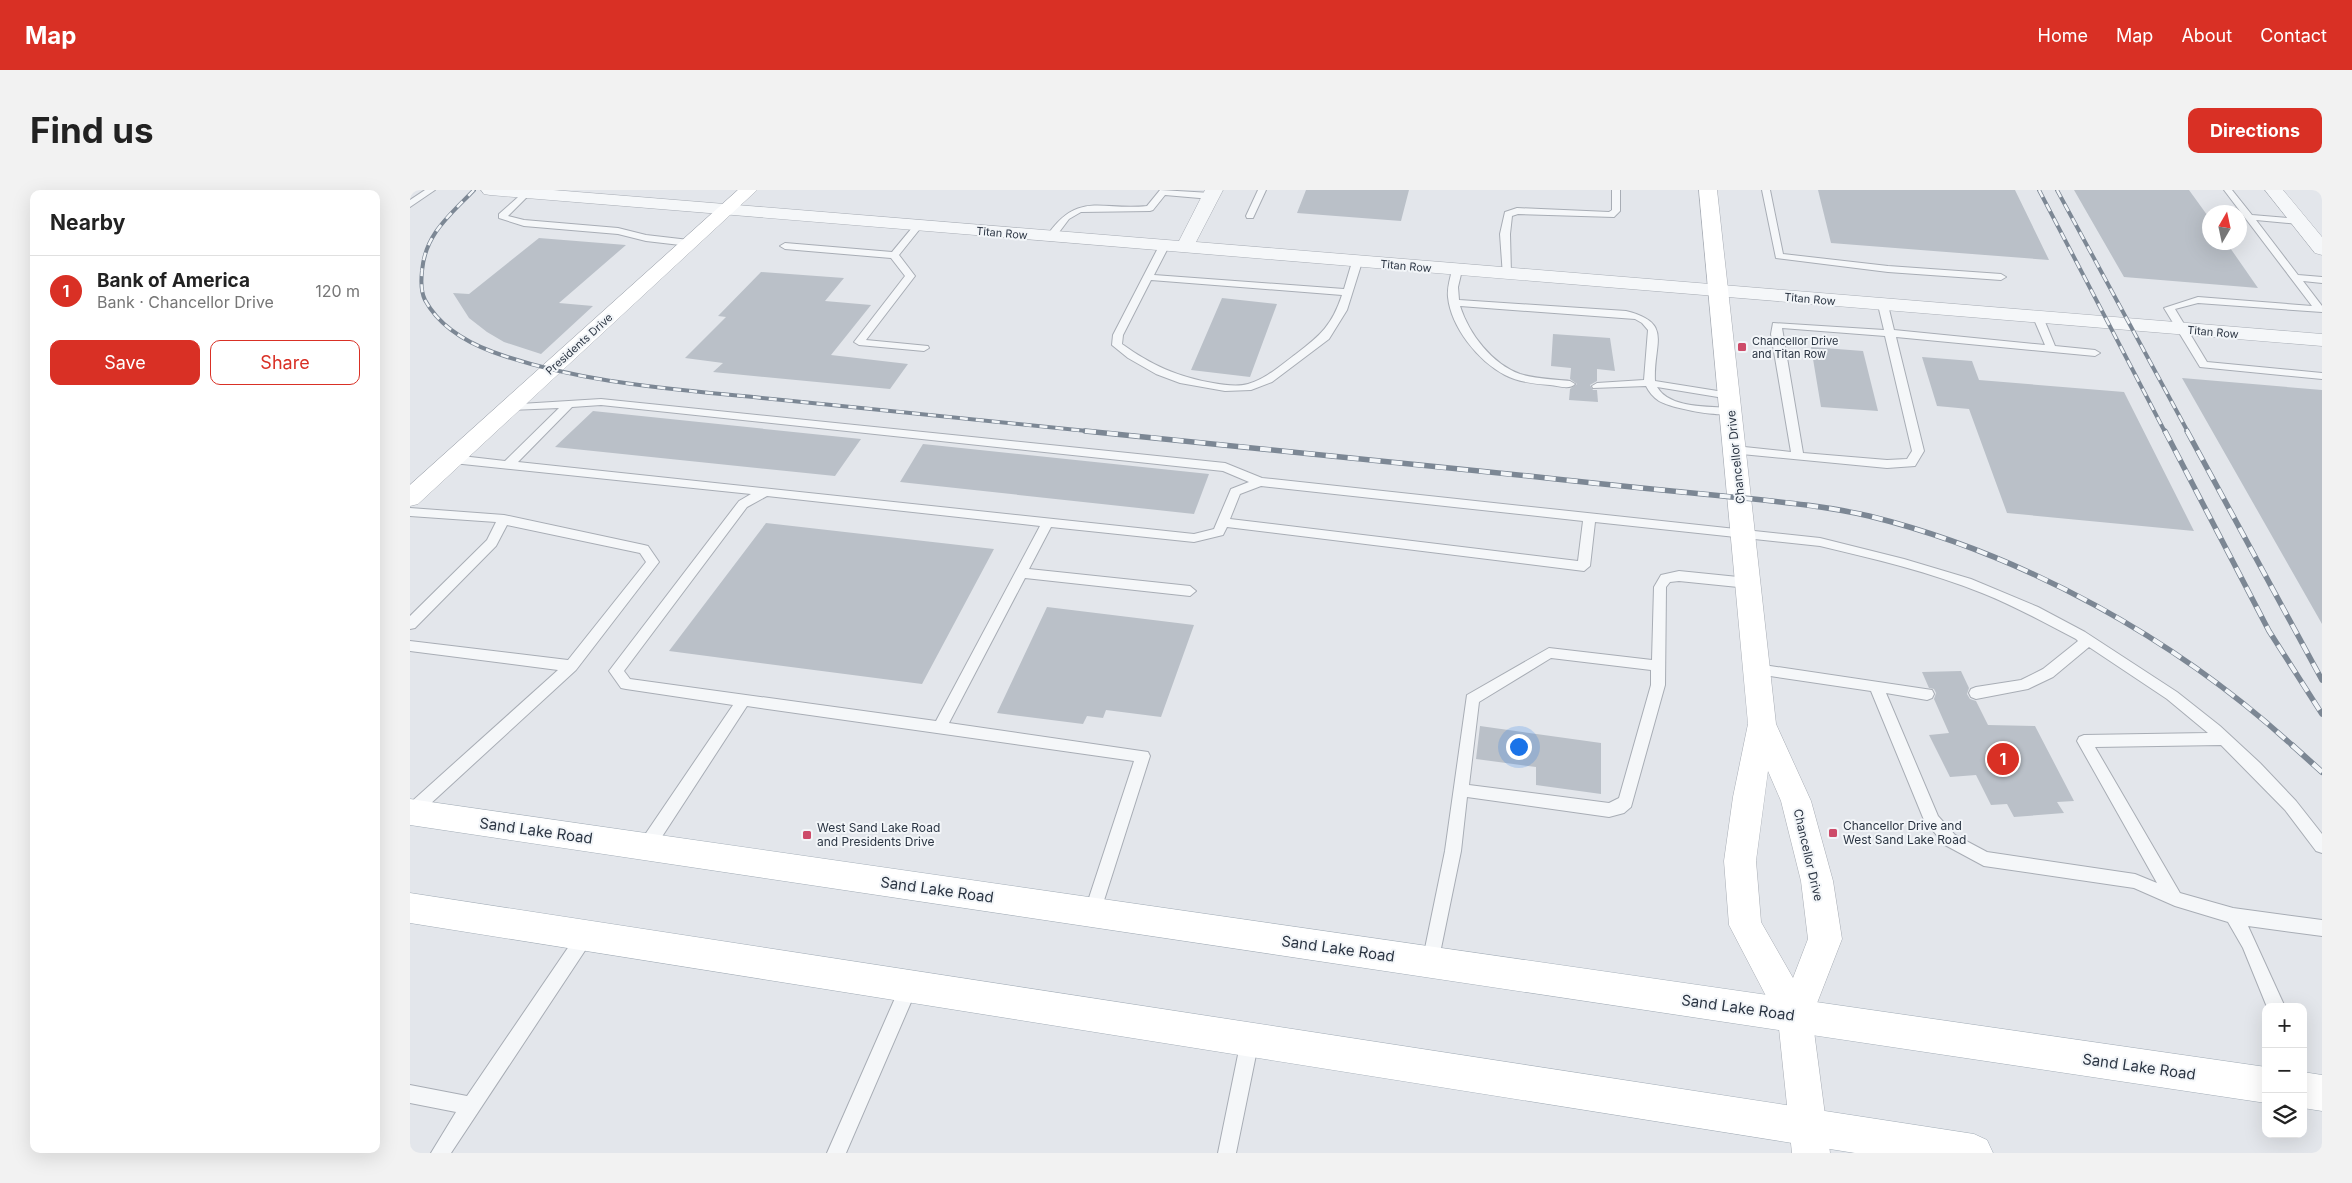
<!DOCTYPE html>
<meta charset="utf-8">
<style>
body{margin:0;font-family:Inter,sans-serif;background:#f2f2f2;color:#222}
.controls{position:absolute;right:15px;bottom:15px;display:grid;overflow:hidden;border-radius:10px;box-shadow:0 5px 20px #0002}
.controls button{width:45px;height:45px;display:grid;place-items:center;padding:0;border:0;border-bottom:1px solid #e0e0e0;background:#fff;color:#222;font:25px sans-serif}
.compass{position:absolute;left:1792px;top:15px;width:45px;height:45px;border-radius:50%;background:#fff;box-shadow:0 5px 20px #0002;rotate:9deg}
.you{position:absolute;left:1108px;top:556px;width:18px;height:18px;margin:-12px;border:4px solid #fff;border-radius:50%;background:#1a73e8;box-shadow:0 0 0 8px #1a73e833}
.badge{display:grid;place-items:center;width:32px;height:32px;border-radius:50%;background:#d93025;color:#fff;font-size:16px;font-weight:700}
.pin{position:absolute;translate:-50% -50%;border:2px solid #fff;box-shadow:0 1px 5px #0006}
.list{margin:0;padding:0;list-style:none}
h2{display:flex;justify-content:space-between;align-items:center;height:65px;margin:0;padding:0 20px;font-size:21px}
h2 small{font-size:16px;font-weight:400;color:#767676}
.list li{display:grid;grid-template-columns:32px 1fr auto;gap:15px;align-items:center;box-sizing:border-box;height:70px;padding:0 20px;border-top:1px solid #e0e0e0}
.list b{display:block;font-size:19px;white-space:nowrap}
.list p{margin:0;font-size:16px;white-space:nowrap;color:#767676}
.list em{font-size:16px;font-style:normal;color:#767676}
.actions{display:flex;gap:10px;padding:15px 20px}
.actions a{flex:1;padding:11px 0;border:1px solid #d93025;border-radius:10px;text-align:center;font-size:18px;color:#d93025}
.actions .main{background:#d93025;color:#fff}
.icon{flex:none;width:28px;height:28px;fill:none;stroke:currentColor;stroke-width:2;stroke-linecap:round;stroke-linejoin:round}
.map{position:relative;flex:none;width:1912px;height:963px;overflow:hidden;border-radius:10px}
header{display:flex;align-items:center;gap:30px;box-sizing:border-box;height:70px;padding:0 25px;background:#d93025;color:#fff}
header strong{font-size:24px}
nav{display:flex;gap:28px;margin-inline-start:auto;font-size:18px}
.intro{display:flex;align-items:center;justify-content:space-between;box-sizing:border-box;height:120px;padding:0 30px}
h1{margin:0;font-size:35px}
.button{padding:12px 22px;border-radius:10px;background:#d93025;color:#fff;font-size:18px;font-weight:700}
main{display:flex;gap:30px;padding:0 30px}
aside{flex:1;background:#fff;border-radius:10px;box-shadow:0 5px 20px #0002}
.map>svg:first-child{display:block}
</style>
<header>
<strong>Map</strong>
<nav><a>Home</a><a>Map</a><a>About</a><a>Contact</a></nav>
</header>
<div class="intro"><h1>Find us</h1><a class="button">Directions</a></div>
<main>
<aside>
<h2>Nearby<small></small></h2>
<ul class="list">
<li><span class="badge">1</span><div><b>Bank of America</b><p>Bank · Chancellor Drive</p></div><em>120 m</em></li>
</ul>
<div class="actions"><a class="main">Save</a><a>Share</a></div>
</aside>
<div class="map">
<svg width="1912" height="963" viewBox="0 0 1912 963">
<rect width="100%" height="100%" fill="#e3e6eb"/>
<path fill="#bac0c8" d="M 896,0 L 999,0 L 991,31 L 887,23 Z
M 1408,0 L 1605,0 L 1639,70 L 1421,53 Z
M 1664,0 L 1779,0 L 1800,29 L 1800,52 L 1816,52 L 1848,98 L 1714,87 Z
M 129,48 L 216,55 L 149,113 L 183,116 L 131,164 L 94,152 L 77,142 L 59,128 L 43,103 L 59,104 Z
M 351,82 L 434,88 L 415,111 L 461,115 L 421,165 L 498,174 L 480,199 L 303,182 L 313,173 L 275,168 L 316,127 L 308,126 Z
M 812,108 L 867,114 L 840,187 L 781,180 Z
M 1143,144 L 1200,148 L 1205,181 L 1187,179 L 1187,191 L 1180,195 L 1183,200 L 1187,200 L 1188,212 L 1159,210 L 1160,199 L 1167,194 L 1160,189 L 1161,178 L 1141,176 Z
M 1401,157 L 1453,161 L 1468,221 L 1411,217 Z
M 1512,167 L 1562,171 L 1569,190 L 1714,202 L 1784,341 L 1597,323 L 1559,219 L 1527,216 Z
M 1772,188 L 1912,200 L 1912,434 Z
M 183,221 L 451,249 L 425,286 L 145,257 Z
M 513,254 L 799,284 L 784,324 L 490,292 Z
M 356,333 L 584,359 L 512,494 L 259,461 Z
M 637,417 L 784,435 L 751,527 L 696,520 L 693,528 L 677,526 L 673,534 L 587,523 Z
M 1551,481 L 1559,498 L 1557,504 L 1560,509 L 1566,511 L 1578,535 L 1625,536 L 1664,611 L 1647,612 L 1654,623 L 1604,627 L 1597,614 L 1581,615 L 1566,585 L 1540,587 L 1519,545 L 1539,543 L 1524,509 L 1526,503 L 1524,499 L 1519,498 L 1512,482 Z
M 1070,536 L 1191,553 L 1191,604 L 1126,595 L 1126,577 L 1066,569 Z"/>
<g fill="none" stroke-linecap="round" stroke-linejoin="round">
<g stroke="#a8adb5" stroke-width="2">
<path id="lane" d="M 15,0 L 25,0 L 0,17 L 0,10 Z
M 116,0 L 119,1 L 119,5 L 98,26 L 114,30 L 208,38 L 236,45 L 279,50 L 284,53 L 279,56 L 236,51 L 208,44 L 114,36 L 89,28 L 89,24 Z
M 750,0 L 801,3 L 805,6 L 801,9 L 755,5 L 743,20 L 740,21 L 671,22 L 659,29 L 644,49 L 636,47 C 668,0 690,21 737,16 Z
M 848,0 L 856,0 L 843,28 L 837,28 L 836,26 Z
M 1202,0 L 1210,0 L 1210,21 L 1204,27 L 1108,24 L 1102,26 L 1100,44 L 1101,84 L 1093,86 L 1090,44 L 1095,22 L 1107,18 L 1199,22 L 1202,20 Z
M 1352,0 L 1360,0 L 1373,64 L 1478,76 L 1591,84 L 1596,87 L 1591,90 L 1478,82 L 1366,68 Z
M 1814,0 L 1822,0 L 1842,25 L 1892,29 L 1892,33 L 1889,34 L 1846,30 L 1888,85 L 1912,87 L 1912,93 L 1893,91 L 1912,116 L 1912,122 L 1788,113 L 1765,119 L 1797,172 L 1912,183 L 1912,189 L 1790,177 L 1754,118 L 1788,107 L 1902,116 Z
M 506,33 L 513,35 L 489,65 L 505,86 L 456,150 L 518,156 L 519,158 L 514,161 L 449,155 L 444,152 L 495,86 L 481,68 L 375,59 L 370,56 L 375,53 L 482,62 Z
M 754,53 L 759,56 L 744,85 L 934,99 L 942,72 L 947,69 L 952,72 L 937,120 L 919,149 L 862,192 L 841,200 L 815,201 L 770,193 L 746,184 L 718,168 L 702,155 L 703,145 L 749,56 ZM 741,90 L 932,105 C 922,135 911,145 886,164 C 871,175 856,189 838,194 C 827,197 814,195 803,193 C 768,187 741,175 712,154 L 713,145 Z
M 1047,77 L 1052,80 L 1048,97 L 1049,110 L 1216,121 C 1264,133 1243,153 1245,191 L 1320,203 L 1325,206 L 1320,209 L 1247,197 C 1260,219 1299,216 1321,218 L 1326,221 C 1317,230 1261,218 1249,211 C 1243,207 1239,202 1236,196 L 1183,198 L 1182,196 L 1187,193 L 1234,190 L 1238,140 L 1232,133 L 1225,129 L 1050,116 C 1059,144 1082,174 1110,184 C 1126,189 1144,189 1160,191 L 1165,194 C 1160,200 1148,196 1140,195 C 1125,194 1108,192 1095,185 C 1068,171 1041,137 1038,107 C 1037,98 1040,89 1042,80 Z
M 1473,112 L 1478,115 L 1484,140 L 1635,155 L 1623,127 L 1628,124 L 1633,127 L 1645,156 L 1685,160 L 1690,163 L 1685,166 L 1486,147 L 1514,261 L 1505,276 L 1477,278 L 1321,263 L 1319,260 L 1325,256 L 1381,262 L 1361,144 L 1363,133 L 1474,140 L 1468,115 ZM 1372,138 L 1475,146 L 1502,261 L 1497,269 L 1477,270 L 1393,263 Z
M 191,209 L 815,273 L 852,288 L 1410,348 L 1494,369 L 1561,389 L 1628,417 L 1675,442 L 1767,502 L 1810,536 L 1850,573 L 1886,611 L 1912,644 L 1912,663 L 1906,661 L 1875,620 L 1811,555 L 1685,557 L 1770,703 L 1823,718 L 1912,730 L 1912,746 L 1838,736 L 1875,817 L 1857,817 L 1833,758 L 1818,732 L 1765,716 L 1724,698 L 1574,676 L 1535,655 L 1514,630 L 1461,501 L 1347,484 L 1342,483 L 1340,479 L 1342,475 L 1347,474 L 1522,500 L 1524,504 L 1522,508 L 1517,510 L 1476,503 L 1528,626 L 1545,645 L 1577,662 L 1725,684 L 1747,693 L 1667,551 L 1669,547 L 1674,545 L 1798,543 L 1757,509 L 1679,457 L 1643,487 L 1618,499 L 1566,509 L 1561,507 L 1559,503 L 1561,499 L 1566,497 L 1611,490 L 1633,479 L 1668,451 L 1666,449 C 1635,433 1605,416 1572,403 C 1520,382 1465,369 1410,356 L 1185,332 L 1180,376 L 1174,381 L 817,337 L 813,345 L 784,352 L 641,337 L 619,379 L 780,396 L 786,401 L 780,406 L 615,388 L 539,533 L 738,562 L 740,566 L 690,723 L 688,728 L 682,731 L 676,728 L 674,723 L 724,571 L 337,516 L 242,662 L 236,664 L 230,662 L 228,657 L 230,652 L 323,515 L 216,499 L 211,498 L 199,481 L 329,311 L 341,304 L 43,273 L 37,269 L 43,265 L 95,271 L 149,218 L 100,220 L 95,217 L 96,215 ZM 191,215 L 813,281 L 839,292 L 821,299 L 804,339 L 784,344 L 108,272 L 162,217 ZM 851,296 L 1173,331 L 1168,371 L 820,329 L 830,304 ZM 357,306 L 630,336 L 526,531 L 220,489 L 214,481 L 337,317 Z
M 0,318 L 94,325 L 234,355 L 238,356 L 249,372 L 166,480 L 6,627 L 1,629 L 0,613 L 148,480 L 0,461 L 0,451 L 158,470 L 236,372 L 230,363 L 97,335 L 86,356 L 5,438 L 0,439 L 0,426 L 77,350 L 86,332 L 0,326 Z
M 1269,381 L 1338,388 L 1344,393 L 1338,398 L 1269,391 L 1260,392 L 1256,397 L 1255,495 L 1221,617 L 1214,623 L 1199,627 L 1057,607 L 1051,661 L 1028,773 L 1026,779 L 1020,781 L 1014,779 L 1012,773 L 1035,661 L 1057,505 L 1139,458 L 1242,470 L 1244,397 L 1251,385 ZM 1141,468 L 1241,480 L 1241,495 L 1209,608 L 1199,613 L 1059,595 L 1069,512 Z
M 176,737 L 182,740 L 184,745 L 182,750 L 41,963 L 21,963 L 46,922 L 0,913 L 0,895 L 57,906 L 170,740 Z
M 499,788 L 505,790 L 508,796 L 436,963 L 417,963 L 493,790 Z
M 840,841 L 846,844 L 849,850 L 826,963 L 808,963 L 831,850 L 834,844 Z"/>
</g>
<g stroke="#a8adb5" stroke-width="1">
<path id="street" d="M 71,0 L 143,0 L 769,51 L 795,0 L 813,0 L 786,52 L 1912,144 L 1912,156 L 80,5 L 74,4 Z
M 1855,0 L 1873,0 L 1912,47 L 1912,65 L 1905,63 Z"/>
</g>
<g stroke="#a8adb5" stroke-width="1">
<path id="secondary" d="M 328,0 L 347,0 L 8,314 L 0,316 L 0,295 Z
M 1289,0 L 1307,0 L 1366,534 L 1401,611 L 1423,691 L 1432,749 L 1402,826 L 1420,963 L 1382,963 L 1368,829 L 1319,735 L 1314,671 L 1323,607 L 1338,534 ZM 1358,581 L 1371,611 L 1391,691 L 1398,749 L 1383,788 L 1351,732 L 1346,671 Z"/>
</g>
<g stroke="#a2acb6" stroke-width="1">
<path id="primary" d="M 0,609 L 1856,877 L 1856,913 L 0,635 Z
M 0,703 L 1564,944 L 1577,950 L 1583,963 L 1445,963 L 0,733 Z
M 1893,882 L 1912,885 L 1912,921 L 1893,918 Z"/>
</g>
<use href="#lane" fill="#f5f7f9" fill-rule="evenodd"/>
<use href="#street" fill="#f5f7f9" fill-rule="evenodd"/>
<use href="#secondary" fill="#fff" fill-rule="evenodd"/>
<use href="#primary" fill="#fff" fill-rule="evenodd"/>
<g stroke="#7c8794" stroke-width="4">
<path id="rail-far2" d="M 64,0 C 40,25 15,44 12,81 C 11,90 11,102 15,110 C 29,136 56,152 83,162 C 168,193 263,199 352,208 C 464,219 576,231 687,242
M 1629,0 L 1755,242
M 1647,0 L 1778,242"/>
</g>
<g stroke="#7c8794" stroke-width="5.5">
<path id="rail-far1" d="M 675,241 C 826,256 977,272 1128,287 C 1190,294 1251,300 1313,306 C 1361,311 1411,315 1459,326 C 1613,364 1766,449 1883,556
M 1755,241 L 1859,441 L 1912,524
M 1777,241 L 1912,490"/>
</g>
<g stroke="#7c8794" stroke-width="6">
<path id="rail" d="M 1882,555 L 1912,582"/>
</g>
<use href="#rail-far2" stroke="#f2f5f8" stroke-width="2.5" stroke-dasharray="8" stroke-linecap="butt"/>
<use href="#rail-far1" stroke="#f2f5f8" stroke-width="4" stroke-dasharray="11" stroke-linecap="butt"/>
<use href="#rail" stroke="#f2f5f8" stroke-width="4.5" stroke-dasharray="14" stroke-linecap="butt"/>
</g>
<g fill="#cd4b69" stroke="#f2f5f8" stroke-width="2">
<rect x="1327" y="152" width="10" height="10" rx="2.5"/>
<rect x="1418" y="638" width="10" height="10" rx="2.5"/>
<rect x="392" y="640" width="10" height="10" rx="2.5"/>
</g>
<g text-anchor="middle" stroke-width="4" stroke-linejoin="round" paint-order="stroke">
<g font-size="11" fill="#2b3543" stroke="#f2f5f8">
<text transform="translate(592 43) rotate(5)" y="4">Titan Row</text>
<text transform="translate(996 76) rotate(5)" y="4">Titan Row</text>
<text transform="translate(1400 109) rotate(5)" y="4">Titan Row</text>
<text transform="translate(1803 142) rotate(5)" y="4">Titan Row</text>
<text transform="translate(169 154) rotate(-42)" y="4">Presidents Drive</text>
</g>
<g font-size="11" fill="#2b3543" stroke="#f2f5f8" text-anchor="start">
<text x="1342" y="155">Chancellor Drive<tspan x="1342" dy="13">and Titan Row</tspan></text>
</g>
<g font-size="12" fill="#2b3543" stroke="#f2f5f8">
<text transform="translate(1326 267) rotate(-96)" y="4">Chancellor Drive</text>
<text transform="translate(1398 665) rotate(77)" y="4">Chancellor Drive</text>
</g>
<g font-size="12" fill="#2b3543" stroke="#f2f5f8" text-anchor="start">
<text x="1433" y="640">Chancellor Drive and<tspan x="1433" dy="14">West Sand Lake Road</tspan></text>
<text x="407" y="642">West Sand Lake Road<tspan x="407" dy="14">and Presidents Drive</tspan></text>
</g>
<g font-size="15" fill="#2b3543" stroke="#f2f5f8">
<text transform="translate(126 641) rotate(8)" y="5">Sand Lake Road</text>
<text transform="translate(527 700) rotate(8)" y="5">Sand Lake Road</text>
<text transform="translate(928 759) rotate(8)" y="5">Sand Lake Road</text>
<text transform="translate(1328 818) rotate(8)" y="5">Sand Lake Road</text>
<text transform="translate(1729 877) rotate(8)" y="5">Sand Lake Road</text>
</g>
</g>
</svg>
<div class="controls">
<button>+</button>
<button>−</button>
<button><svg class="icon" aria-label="layers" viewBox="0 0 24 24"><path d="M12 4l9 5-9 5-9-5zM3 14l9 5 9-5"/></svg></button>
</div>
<svg class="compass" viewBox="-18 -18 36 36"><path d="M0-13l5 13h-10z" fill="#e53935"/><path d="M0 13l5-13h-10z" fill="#767676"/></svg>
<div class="you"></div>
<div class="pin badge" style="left:1593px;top:569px">1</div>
</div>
</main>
